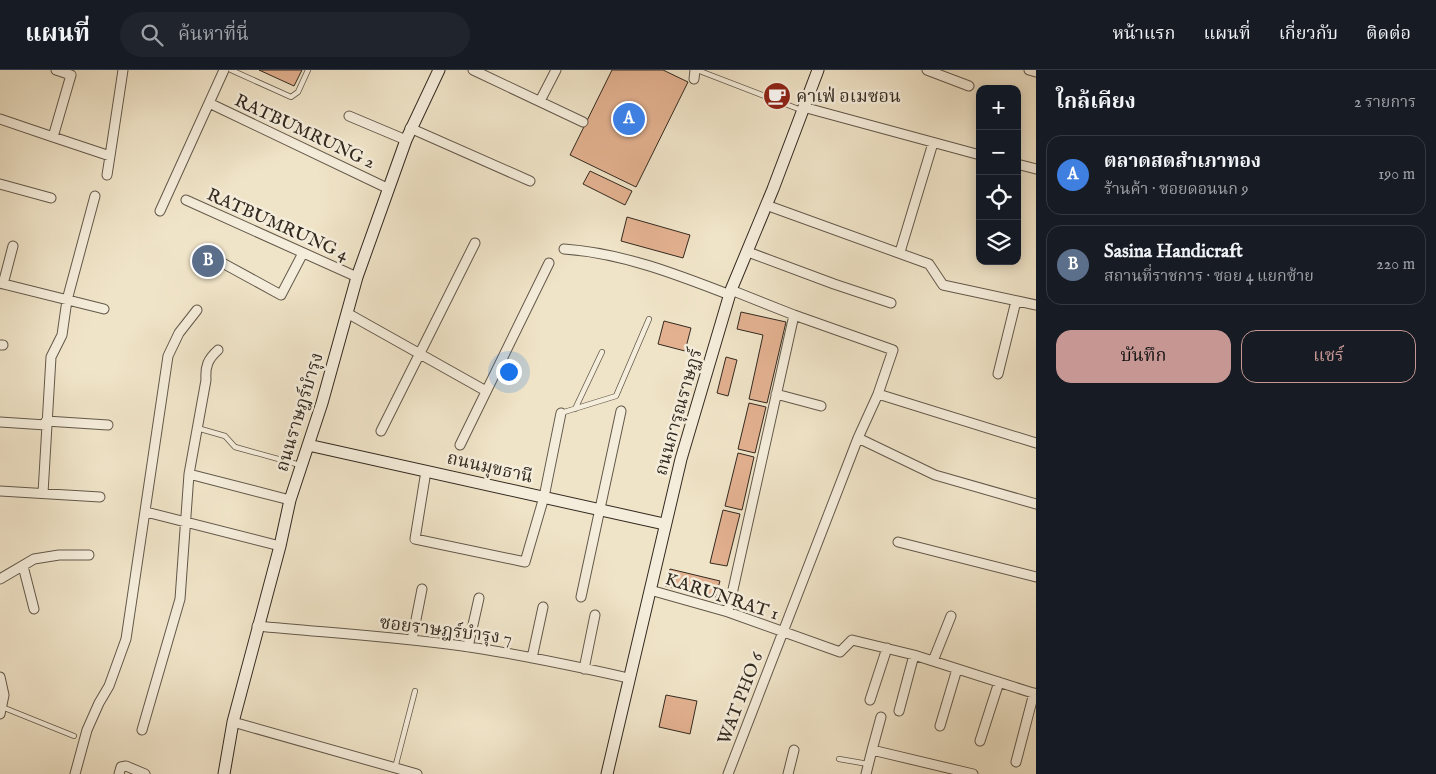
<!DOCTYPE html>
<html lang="th">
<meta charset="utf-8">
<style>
body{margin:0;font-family:"IM FELL English","Noto Serif Thai",serif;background:#20242c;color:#f1f3f6}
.controls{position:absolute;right:15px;top:15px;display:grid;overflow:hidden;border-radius:10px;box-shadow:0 2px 12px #0003}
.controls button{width:45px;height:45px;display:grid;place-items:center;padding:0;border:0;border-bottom:1px solid #363941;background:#171b24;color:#f1f3f6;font:25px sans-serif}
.you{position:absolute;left:508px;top:301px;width:18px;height:18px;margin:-12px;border:4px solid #fff;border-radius:50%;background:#1a73e8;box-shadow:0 0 0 8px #1a73e833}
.badge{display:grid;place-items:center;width:32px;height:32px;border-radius:50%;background:#c59692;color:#fff;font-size:16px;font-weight:700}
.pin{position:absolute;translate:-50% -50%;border:2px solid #fff;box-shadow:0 1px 5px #0006}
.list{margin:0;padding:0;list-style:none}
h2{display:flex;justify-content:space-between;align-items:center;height:65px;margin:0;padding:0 20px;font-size:21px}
h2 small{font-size:16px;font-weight:400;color:#9ea1a6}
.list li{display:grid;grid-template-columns:32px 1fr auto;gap:15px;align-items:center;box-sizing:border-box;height:80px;margin:0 10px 10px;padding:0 10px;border:1px solid #363941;border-radius:15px}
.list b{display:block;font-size:19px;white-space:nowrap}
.list p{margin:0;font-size:16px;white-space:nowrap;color:#9ea1a6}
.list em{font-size:16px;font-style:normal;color:#9ea1a6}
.actions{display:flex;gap:10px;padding:15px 20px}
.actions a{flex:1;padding:11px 0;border:1px solid #c59692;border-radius:15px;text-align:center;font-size:18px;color:#c59692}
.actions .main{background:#c59692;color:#111}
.icon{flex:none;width:28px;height:28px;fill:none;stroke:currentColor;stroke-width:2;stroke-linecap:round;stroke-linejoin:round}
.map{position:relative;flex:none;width:1036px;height:704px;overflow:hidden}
header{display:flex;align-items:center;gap:30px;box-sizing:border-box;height:70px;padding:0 25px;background:#171b24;border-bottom:1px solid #363941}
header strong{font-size:24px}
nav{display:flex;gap:28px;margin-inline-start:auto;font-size:18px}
.search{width:350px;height:45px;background:#20242c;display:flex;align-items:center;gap:12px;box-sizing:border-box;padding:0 18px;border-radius:28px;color:#9ea1a6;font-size:19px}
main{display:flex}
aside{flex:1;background:#171b24}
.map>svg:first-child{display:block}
</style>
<header>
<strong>แผนที่</strong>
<div class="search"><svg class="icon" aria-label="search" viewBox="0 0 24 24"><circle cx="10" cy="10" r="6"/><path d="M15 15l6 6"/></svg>ค้นหาที่นี่</div>
<nav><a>หน้าแรก</a><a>แผนที่</a><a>เกี่ยวกับ</a><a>ติดต่อ</a></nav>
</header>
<main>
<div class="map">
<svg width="1036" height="704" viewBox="0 0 1036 704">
<rect width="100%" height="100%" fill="#f0e4c8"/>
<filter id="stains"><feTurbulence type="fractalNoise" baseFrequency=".004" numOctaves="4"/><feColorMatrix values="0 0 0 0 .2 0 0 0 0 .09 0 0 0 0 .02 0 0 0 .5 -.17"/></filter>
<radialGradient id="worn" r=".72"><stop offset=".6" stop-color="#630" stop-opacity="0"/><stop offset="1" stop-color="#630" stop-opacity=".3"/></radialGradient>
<path fill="#e3b190" stroke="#322920" d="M 259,0 L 302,0 L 294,16 Z
M 612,0 L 663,0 L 688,12 L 636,117 L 570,85 Z
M 590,101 L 632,121 L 625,135 L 583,114 Z
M 627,147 L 690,165 L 683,188 L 621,171 Z
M 741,242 L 786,252 L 767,333 L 749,329 L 763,265 L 737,259 Z
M 664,251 L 691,258 L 685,281 L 658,274 Z
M 726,287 L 737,290 L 728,326 L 717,323 Z
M 749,333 L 766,337 L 755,383 L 738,379 Z
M 738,383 L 754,387 L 742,440 L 725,436 Z
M 723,440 L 740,444 L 727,496 L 710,493 Z
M 670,499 L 720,511 L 715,528 L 665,516 Z
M 666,625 L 697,631 L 690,664 L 659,657 Z"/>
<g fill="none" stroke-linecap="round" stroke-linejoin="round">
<g stroke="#62584a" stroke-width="6">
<path id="lane" d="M 231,0 L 291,27 L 298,22 L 308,0
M 697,0 L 801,40
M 575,339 L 602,282
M 561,343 L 616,326 L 649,249
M 197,358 L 225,366 L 235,377 L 300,395
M 2,637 L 74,666
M 839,689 L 868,694
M 395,698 L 415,621"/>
</g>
<g stroke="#62584a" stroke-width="11">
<path id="street" d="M 473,0 L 583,52
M 927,0 L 969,16
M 1029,0 L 1036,2
M 694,9 L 695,0
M 540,31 L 556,0
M 209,33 L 387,118
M 803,37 L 980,85
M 349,46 L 406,70
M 0,49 L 53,67 L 71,5 L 56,0
M 410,58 L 530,111
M 53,67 L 110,86 L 123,0
M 1017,94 L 1036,99
M 107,105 L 110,86
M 0,114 L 51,128
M 186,130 L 357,207
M 766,135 L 929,194 L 943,215 L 1036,235
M 160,141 L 224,0
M 564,179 C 622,183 676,204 730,225
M 748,182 L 834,214 L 891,233
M 900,182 L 933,73
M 217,190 L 281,225 L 303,183
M 0,213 L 104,239
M 3,214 L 13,176
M 347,243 L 486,321
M 0,275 L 3,275
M 998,304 L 1016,231
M 776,324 L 821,336
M 878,324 L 1036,373
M 46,351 L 108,355
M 0,352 L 46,355
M 381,361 L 475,173
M 858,368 L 935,405 L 1036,434
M 460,375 L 549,193
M 426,401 L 415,469 L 525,492 L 544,427 L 561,343
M 189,404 L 290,430
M 0,421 L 100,427
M 43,423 L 51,287 L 62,265 L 67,230 L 95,126
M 146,442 L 280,476
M 898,472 L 1036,507
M 23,496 L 34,539
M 0,509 L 34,489 L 59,485 L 89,485
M 650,520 L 728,542 L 840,582 L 852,570 L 914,585 L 1036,624
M 581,527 L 621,341
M 728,542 L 794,245
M 257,556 C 330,563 404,567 476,578 C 528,586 578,597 629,608
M 412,570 L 422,519
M 468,577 L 479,528
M 532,588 L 543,537
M 933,591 L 951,546
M 584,599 L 595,545
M 0,607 L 4,625 L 0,644
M 870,630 L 887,578
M 899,641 L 914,585
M 233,652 L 417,704
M 940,656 L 957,599
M 142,660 L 180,529 L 189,404 L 206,310 C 205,296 208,289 218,280
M 980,671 L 999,612
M 872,680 L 881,647
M 1016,692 L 1034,623
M 75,704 L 87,660 L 99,633 L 109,616 L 126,569 L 168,286 L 179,263 L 197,240
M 119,704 L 121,697 L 126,696 L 145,704
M 728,704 L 858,368 L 878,324 L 893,280 L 794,245 L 731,220
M 788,704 L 794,680
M 866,704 L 872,680 L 973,704"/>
</g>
<g stroke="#322920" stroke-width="13">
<path id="secondary" d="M 308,375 L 664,454
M 224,704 L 233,652 L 280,476 L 290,430 L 322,333 L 357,207 L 406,70 L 439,0
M 607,704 L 681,389 L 731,220 L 773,119 L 818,0"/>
</g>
<use href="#lane" stroke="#f5eddb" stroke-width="4.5"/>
<use href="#street" stroke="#f5eddb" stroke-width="9"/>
<use href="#secondary" stroke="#f5eddb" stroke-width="11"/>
</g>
<defs>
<g id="cafe-disc" transform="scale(1.4375)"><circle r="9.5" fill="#8f2418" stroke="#f5eddb"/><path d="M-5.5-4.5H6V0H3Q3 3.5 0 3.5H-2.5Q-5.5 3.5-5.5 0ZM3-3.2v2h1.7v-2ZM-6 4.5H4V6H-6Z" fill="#fff"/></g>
</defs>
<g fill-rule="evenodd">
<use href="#cafe-disc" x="777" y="26"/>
</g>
<g text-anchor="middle" stroke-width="5" stroke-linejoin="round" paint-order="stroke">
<g font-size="18" fill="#322920" stroke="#f5eddb" text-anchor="start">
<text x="796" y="32">คาเฟ่ อเมซอน</text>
</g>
<g font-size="18" fill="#322920" stroke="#f5eddb">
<text transform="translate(305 61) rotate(25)" y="6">RATBUMRUNG 2</text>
<text transform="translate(278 154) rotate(24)" y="6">RATBUMRUNG 4</text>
<text transform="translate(299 342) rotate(-73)" y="6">ถนนราษฎร์บำรุง</text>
<text transform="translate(678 342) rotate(-74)" y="6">ถนนการุณราษฏร์</text>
<text transform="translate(490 397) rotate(13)" y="6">ถนนมุขธานี</text>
<text transform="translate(722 526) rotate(18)" y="6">KARUNRAT 1</text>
<text transform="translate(446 560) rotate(7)" y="6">ซอยราษฎร์บำรุง 7</text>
<text transform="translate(740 628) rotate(-69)" y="6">WAT PHO 6</text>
</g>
</g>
<rect width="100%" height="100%" filter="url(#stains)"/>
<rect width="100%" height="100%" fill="url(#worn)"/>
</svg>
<div class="controls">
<button>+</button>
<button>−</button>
<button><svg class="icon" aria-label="locate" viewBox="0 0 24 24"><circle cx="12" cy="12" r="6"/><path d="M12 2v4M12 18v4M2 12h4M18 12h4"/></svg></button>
<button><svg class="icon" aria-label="layers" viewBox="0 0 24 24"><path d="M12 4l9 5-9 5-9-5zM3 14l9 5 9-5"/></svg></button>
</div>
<div class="you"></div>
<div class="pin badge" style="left:629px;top:49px;background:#3f7fe0">A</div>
<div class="pin badge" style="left:208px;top:191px;background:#5c6f8a">B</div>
</div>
<aside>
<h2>ใกล้เคียง<small>2 รายการ</small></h2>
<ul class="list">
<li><span class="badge" style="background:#3f7fe0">A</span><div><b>ตลาดสดสำเภาทอง</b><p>ร้านค้า · ซอยดอนนก 9</p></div><em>190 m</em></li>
<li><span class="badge" style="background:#5c6f8a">B</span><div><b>Sasina Handicraft</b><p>สถานที่ราชการ · ซอย 4 แยกซ้าย</p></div><em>220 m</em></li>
</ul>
<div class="actions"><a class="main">บันทึก</a><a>แชร์</a></div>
</aside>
</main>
